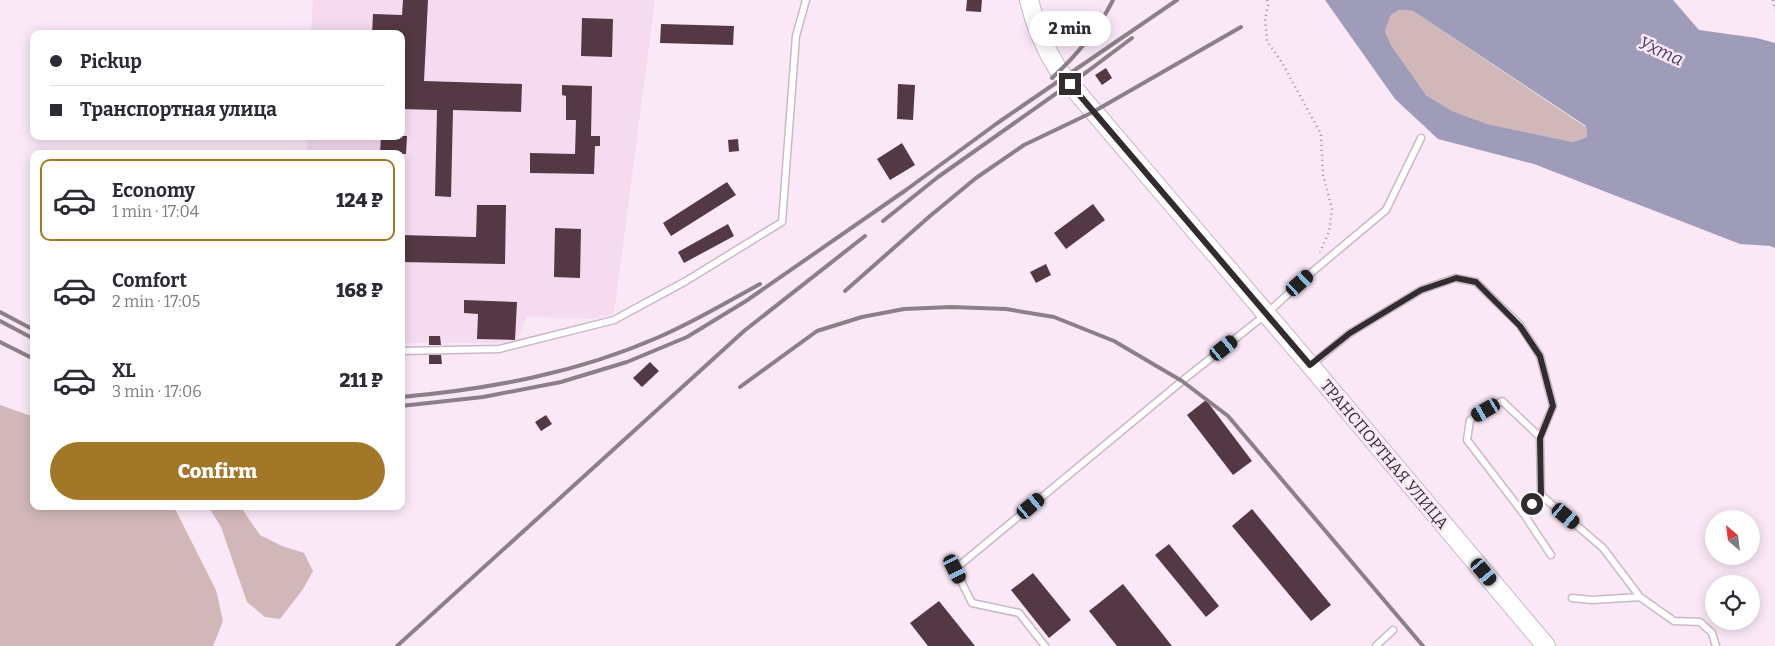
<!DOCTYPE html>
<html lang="en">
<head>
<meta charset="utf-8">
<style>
  body { margin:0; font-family:Bitter,serif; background:#f2f2f3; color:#2b2b33; height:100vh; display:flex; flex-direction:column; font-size:19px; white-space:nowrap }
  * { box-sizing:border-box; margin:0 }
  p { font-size:16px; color:#7c7c81 }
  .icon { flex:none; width:28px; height:28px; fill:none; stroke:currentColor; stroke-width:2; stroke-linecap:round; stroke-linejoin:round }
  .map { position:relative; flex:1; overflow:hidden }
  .panel { position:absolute; left:30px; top:150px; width:375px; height:360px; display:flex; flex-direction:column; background:#fff; border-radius:10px; box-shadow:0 2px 12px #0003 }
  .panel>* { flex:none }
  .hud { position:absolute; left:30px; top:30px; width:375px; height:110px; border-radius:10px; box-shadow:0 2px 12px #0003; display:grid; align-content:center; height:110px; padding:0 20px; background:#fff }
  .needle { width:32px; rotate:332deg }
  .tools { position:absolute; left:1705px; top:510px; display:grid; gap:10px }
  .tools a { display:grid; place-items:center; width:55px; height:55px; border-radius:50%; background:#fff; box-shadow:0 2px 12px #0003; font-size:25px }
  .end { position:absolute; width:22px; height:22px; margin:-11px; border:6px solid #322b30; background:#fff; box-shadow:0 0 0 2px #fff }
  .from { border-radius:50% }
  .bubble { position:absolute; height:35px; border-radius:18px; background:#fff; box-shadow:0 2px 12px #0003; font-size:16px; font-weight:800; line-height:35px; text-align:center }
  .car { position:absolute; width:15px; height:30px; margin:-15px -8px; border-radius:6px; box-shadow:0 0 4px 1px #0007; background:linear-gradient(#222 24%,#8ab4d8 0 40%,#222 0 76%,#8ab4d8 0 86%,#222 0) }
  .hud b { display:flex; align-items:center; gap:18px; height:48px; font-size:19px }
  .hud b+b { border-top:1px solid #e1e1e2 }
  .hud i { width:12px; height:12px; background:#2b2b33 }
  ul { padding:9px 0 0; list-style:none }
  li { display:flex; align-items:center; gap:15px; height:82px; margin:0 10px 8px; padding:0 10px; border:2px solid transparent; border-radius:10px }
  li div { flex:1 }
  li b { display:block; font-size:19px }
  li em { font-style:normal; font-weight:800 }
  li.current { border-color:#a37728 }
  li>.icon { width:45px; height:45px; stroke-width:1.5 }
  .primary-button { display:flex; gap:10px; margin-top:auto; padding:10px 20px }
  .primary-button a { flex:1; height:58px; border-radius:30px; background:#a37728; color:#fff; font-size:20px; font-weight:800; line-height:58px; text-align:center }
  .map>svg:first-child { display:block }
  .built { fill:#f4dbef }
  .green { fill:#d2b7b8 }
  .water { fill:#9f9cba; fill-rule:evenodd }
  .building { fill:#543843 }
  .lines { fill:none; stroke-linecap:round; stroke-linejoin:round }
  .lane-casing { stroke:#cab8c6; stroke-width:9 }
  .secondary-casing { stroke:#cab8c6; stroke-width:20 }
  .path { stroke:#9b8e98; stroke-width:2.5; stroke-dasharray:1 4; stroke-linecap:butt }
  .lane { stroke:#fff; stroke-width:6 }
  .secondary { stroke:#fff; stroke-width:18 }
  .rail { stroke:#8b7f88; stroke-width:4 }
  .route { stroke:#322b30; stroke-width:6 }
  .labels { text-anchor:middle; stroke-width:5; stroke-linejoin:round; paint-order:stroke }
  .street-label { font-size:16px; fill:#322b30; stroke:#fae8f6 }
  .water-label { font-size:18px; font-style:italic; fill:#49426e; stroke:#fae8f6 }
</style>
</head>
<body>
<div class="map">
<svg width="1775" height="646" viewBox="0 0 1775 646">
  <rect width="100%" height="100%" fill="#fae8f6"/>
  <!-- built -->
  <path class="built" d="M313,0H655L614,314L592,319L526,317L520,335L505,343H401V154H307V136H401V34H311Z"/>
  <!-- green -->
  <path class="green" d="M1399,10L1413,11L1586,127L1587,137L1573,142L1486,124L1452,111L1426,95L1391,45L1385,31L1391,15Z
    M0,405L34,417V506H172L175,509L216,590L223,621L213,646H0Z
    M208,506H240L260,535L282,546L304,553L313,571L303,589L280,619L265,617L247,602L221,527Z"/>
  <!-- water -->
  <path class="water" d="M1325,0H1673L1699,30L1757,38L1775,43V248L1770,246L1740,244L1534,164L1438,139L1395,99ZM1399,10L1413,11L1586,126L1587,137L1573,142L1487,124L1452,111L1426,95L1391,45L1385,31L1391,15Z"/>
  <!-- building -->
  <path class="building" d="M403,0H428L424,81L522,84L521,112L453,110L451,197L435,196L437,110L401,109V34H372L373,14L402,15Z
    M967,0H982L981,12L966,11Z
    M582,18L613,19L612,57L581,56Z
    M661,24L734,26L733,45L660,43Z
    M1106,68L1112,78L1102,85L1095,75Z
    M898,84L915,85L913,120L897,119Z
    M562,85L592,86L591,136H600V146H595L594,174L530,173V153L575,154L576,120H566V96L562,95Z
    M381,136H407L406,154H380Z
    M738,139L739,151L729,152L728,140Z
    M902,143L915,165L890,180L877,159Z
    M727,182L736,195L671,236L663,223Z
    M1093,204L1105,220L1066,249L1054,233Z
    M477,205H506L505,264L401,262V235L476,237Z
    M728,224L734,236L684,263L678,252Z
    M555,228L581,229L580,278L554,277Z
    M1046,264L1051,275L1036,283L1030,272Z
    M464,300L517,302L515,340L477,339L478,314L464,313Z
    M429,336H440L441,345H429Z
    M429,355H441L442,364H429Z
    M650,362L659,371L642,387L633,378Z
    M1206,400L1252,461L1233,475L1187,415Z
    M546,415L552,424L541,431L535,422Z
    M1252,509L1331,605L1311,621L1232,526Z
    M1169,544L1219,606L1206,617L1155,555Z
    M1033,573L1071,620L1049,638L1011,590Z
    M1123,584L1172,646H1117L1089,611Z
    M939,601L975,646H928L910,623Z"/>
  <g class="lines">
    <!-- lane casing -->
    <g class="lane-casing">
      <path id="lane" d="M401,351L499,349L614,320L686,281L782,222L796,36L806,0
        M1311,365L1350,333L1421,290L1455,278L1476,282L1520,325L1540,356L1553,406L1540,437L1541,495L1603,548L1640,597L1674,621L1700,622L1712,633L1716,646
        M1540,437L1502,401L1470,420L1467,440L1523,513L1551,555
        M1523,513L1541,495
        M1572,598L1592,600L1640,597
        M1045,646L1019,613L972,603L955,569L1182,381L1265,315L1312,272L1386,210L1421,138
        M1376,646L1393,630"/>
    </g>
    <!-- secondary casing -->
    <g class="secondary-casing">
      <path id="secondary" d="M1029,0C1035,26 1045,49 1059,71L1310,365L1546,646"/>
    </g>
    <!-- path -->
    <path class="path" d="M1267,0L1268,5L1265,19L1267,41L1281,61L1321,134L1323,175L1332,209L1329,232L1320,252
      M1773,0L1775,10"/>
    <!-- lane -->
    <use href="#lane" class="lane"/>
    <!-- secondary -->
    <use href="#secondary" class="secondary"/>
    <!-- rail -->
    <path class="rail" d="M1052,78C1077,55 1098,30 1113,0
      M883,221L938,177L1088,71L1132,38
      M845,291L930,216L976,178L1024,145L1093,112L1241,27
      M0,312L34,330
      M0,321L34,339
      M0,342L34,359
      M740,387L817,331L862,317L904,309L951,307L1006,309L1054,317L1114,341L1182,381L1228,416L1423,646
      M401,397C490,389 577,373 659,337C694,322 727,302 760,284
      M401,406L483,397L561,382L627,362L687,337L746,301L906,190L996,124L1177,0
      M397,646L744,331L865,236"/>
  </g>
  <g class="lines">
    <!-- route -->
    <path class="route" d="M1070,84L1310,365L1350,333L1421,290L1456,278L1476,282L1520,326L1540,356L1553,406L1540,438L1541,495L1532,504"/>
  </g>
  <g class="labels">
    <!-- street labels -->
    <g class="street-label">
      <text transform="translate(1385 454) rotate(50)" y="6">ТРАНСПОРТНАЯ УЛИЦА</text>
    </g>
    <!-- water labels -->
    <g class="water-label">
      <text transform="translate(1661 51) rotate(24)" y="6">Ухта</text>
    </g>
  </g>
</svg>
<div class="tools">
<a><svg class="needle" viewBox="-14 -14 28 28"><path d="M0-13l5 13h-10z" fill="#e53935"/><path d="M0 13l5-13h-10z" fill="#7c7c81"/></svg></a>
<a><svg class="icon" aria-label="locate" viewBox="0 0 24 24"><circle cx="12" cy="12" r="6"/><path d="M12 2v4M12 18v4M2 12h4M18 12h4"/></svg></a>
</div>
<i class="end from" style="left:1532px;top:504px"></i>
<i class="end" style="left:1070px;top:84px"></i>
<div class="bubble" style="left:1029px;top:11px;width:82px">2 min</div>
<i class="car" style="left:1300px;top:283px;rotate:48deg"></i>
<i class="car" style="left:1224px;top:348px;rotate:51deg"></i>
<i class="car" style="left:1486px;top:410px;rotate:240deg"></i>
<i class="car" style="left:1031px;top:506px;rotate:50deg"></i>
<i class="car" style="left:1566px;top:516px;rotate:130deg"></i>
<i class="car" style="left:955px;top:569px;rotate:153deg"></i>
<i class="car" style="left:1484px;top:572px;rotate:140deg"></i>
<div class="hud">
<b><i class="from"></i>Pickup</b>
<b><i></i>Транспортная улица</b>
</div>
<section class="panel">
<ul>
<li class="current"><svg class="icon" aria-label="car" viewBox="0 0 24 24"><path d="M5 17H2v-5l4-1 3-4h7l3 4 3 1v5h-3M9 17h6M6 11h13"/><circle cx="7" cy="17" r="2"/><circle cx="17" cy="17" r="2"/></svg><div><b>Economy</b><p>1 min · 17:04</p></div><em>124 ₽</em></li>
<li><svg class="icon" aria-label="car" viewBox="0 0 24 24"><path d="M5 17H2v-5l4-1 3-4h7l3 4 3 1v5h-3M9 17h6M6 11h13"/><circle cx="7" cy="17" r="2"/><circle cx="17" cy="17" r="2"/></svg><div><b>Comfort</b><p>2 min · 17:05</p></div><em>168 ₽</em></li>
<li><svg class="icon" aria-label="car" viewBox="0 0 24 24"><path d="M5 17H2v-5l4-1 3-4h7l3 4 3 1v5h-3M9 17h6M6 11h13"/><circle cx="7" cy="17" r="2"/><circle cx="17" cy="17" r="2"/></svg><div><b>XL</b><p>3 min · 17:06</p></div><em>211 ₽</em></li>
</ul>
<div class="primary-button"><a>Confirm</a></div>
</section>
</div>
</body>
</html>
